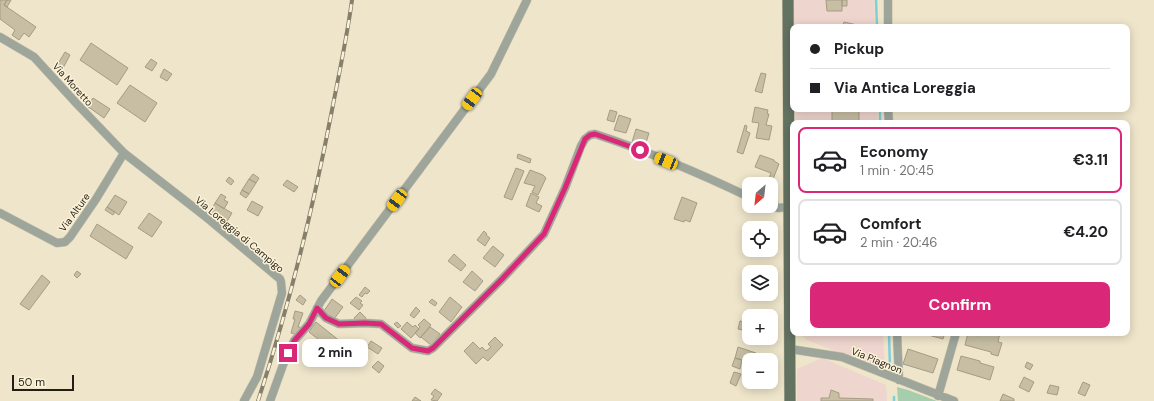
<!DOCTYPE html>
<html lang="en">
<head>
<meta charset="utf-8">
<style>
  body { margin:0; font-family:"DM Sans",sans-serif; background:#f6f6f6; color:#202124; height:100vh; display:flex; flex-direction:column; font-size:15px; white-space:nowrap }
  * { box-sizing:border-box; margin:0 }
  p { font-size:13px; color:#757577 }
  .icon { flex:none; width:22px; height:22px; fill:none; stroke:currentColor; stroke-width:2; stroke-linecap:round; stroke-linejoin:round }
  .map { position:relative; flex:1; overflow:hidden }
  .side { position:absolute; left:790px; top:120px; width:340px; height:216px; display:flex; flex-direction:column; background:#fff; border-radius:8px; box-shadow:0 2px 10px #0003 }
  .side>* { flex:none }
  .top-card { position:absolute; left:790px; top:24px; width:340px; height:88px; border-radius:8px; box-shadow:0 2px 10px #0003; display:grid; align-content:center; height:88px; padding:0 20px; background:#fff }
  .needle { width:26px; rotate:208deg }
  .fabs { position:absolute; left:742px; top:177px; display:grid; gap:8px }
  .fabs a { display:grid; place-items:center; width:36px; height:36px; border-radius:8px; background:#fff; box-shadow:0 2px 10px #0003; font-size:20px }
  .scale { position:absolute; left:12px; bottom:10px; width:62px; box-sizing:border-box; padding-left:4px; border:2px solid #231f15; border-top:0; font-size:11px; line-height:14px; white-space:nowrap; color:#231f15; -webkit-text-stroke:3px #fbf2d7; paint-order:stroke }
  .end { position:absolute; width:18px; height:18px; margin:-9px; border:5px solid #db2777; background:#fff; box-shadow:0 0 0 2px #fff }
  .from { border-radius:50% }
  .bubble { position:absolute; height:28px; border-radius:8px; background:#fff; box-shadow:0 2px 10px #0003; font-size:13px; font-weight:700; line-height:28px; text-align:center }
  .car { position:absolute; width:12px; height:24px; margin:-12px -6px; border-radius:5px; box-shadow:0 0 3px 1px #0007; background:linear-gradient(#f5c518 24%,#345 0 40%,#f5c518 0 76%,#345 0 86%,#f5c518 0) }
  .top-card b { display:flex; align-items:center; gap:14px; height:38px; font-size:15px }
  .top-card b+b { border-top:1px solid #e0e0e0 }
  .top-card i { width:10px; height:10px; background:#202124 }
  ul { padding:7px 0 0; list-style:none }
  li { display:flex; align-items:center; gap:12px; height:66px; margin:0 8px 6px; padding:0 12px; border:2px solid #e0e0e0; border-radius:8px }
  li div { flex:1 }
  li b { display:block; font-size:15px }
  li em { font-style:normal; font-weight:700 }
  li.active { border-color:#db2777 }
  li>.icon { width:36px; height:36px; stroke-width:1.5 }
  .primary-button { display:flex; gap:8px; margin-top:auto; padding:8px 20px }
  .primary-button a { flex:1; height:46px; border-radius:8px; background:#db2777; color:#fff; font-size:16px; font-weight:700; line-height:46px; text-align:center }
  .map>svg:first-child { display:block }
  .industrial { fill:#eed5cd }
  .green { fill:#a6cead }
  .lines { fill:none; stroke-linecap:round; stroke-linejoin:round }
  .stream { stroke:#81cdd9; stroke-width:2.5 }
  .building { fill:#c7bea4; stroke:#a59c83 }
  .minor-casing { stroke:#c9c1a9; stroke-width:9 }
  .major-casing { stroke:#c9c1a9; stroke-width:12 }
  .minor { stroke:#9ea69c; stroke-width:8 }
  .major { stroke:#637261; stroke-width:11 }
  .rail-casing { stroke:#857f6c; stroke-width:4 }
  .rail { stroke:#fbf2d7; stroke-width:2.5; stroke-dasharray:8; stroke-linecap:butt }
  .route { stroke:#db2777; stroke-width:5 }
  .labels { text-anchor:middle; stroke-width:3; stroke-linejoin:round; paint-order:stroke }
  .street-label { font-size:10px; fill:#231f15; stroke:#fbf2d7 }
</style>
</head>
<body>
<div class="map">
<svg width="1154" height="401" viewBox="0 0 1154 401">
  <rect width="100%" height="100%" fill="#eee5ca"/>
  <!-- industrial -->
  <path class="industrial" d="M793,0H874L875,27H794Z
    M794,109H877L878,123H795Z
    M800,333H883L885,371L807,340Z
    M822,358L886,385L887,401H797V369Z"/>
  <!-- green -->
  <path class="green" d="M897,387L908,390L937,401H898Z"/>
  <g class="lines">
    <!-- stream -->
    <path class="stream" d="M876,0L877,27
      M880,109V123
      M889,333L890,370
      M894,397V401"/>
  </g>
  <!-- building -->
  <path class="building" d="M0,0H7L4,5L36,27L29,37L24,33L19,40L12,35L15,30L0,19Z
    M7,0H11L7,7L4,5Z
    M826,0H842V11H827Z
    M842,0H847V6H842Z
    M844,22L866,27H842Z
    M91,43L128,68L117,85L80,60Z
    M65,52L70,55L62,70L56,67Z
    M151,59L157,63L152,71L145,67Z
    M164,69L172,74L167,81L160,77Z
    M761,73L766,74L762,93L755,91Z
    M130,85L157,103L145,122L117,103Z
    M93,98L110,109L104,118L87,106Z
    M755,107L768,110L767,114H769L766,125L772,126L769,140L756,138L759,123L752,122Z
    M832,109H859V123H832Z
    M610,110L617,112L614,122L607,120Z
    M619,115L631,119L626,133L614,130Z
    M745,125L747,126L746,131L750,133L743,154L737,152Z
    M636,129L649,133L645,146L632,142Z
    M518,154L531,159L530,163L517,158Z
    M760,155L774,160V161L779,164L773,179L769,178L771,173L755,167Z
    M516,168L524,171L512,200L504,197Z
    M530,170L543,175L546,178L538,195L532,192L535,186L524,183Z
    M253,174L259,178L256,183L249,179Z
    M229,177L234,181L231,185L226,181Z
    M249,179L256,183L249,194L242,190Z
    M287,180L298,187L294,192L283,185Z
    M242,190L249,194L246,198L240,194Z
    M531,193L539,197L536,203L542,206L539,212L526,206Z
    M221,194L226,197L224,200L228,202L224,209L215,203Z
    M771,194H777L778,204L771,205Z
    M115,195L127,202L119,215L107,207Z
    M682,197L697,203L690,222L685,220L684,222L674,219Z
    M252,201L263,207L258,216L247,210Z
    M215,203L232,213L226,223L210,213Z
    M107,207L115,212L113,215L105,210Z
    M149,213L162,222L152,237L138,228Z
    M97,224L133,247L126,259L90,236Z
    M484,231L487,234L486,235L490,238L485,246L477,240Z
    M493,246L504,255L495,267L483,258Z
    M454,254L466,265L461,271L448,261Z
    M77,271L81,274L77,278L74,275Z
    M472,271L483,281L475,291L463,282Z
    M42,275L50,282L29,310L20,304Z
    M365,287L370,291L367,294L365,293L362,297L359,295Z
    M300,295L306,300L303,305L296,300Z
    M356,297L362,301L360,303L363,305L359,310L350,303Z
    M450,297L462,307L451,322L439,312Z
    M332,299L343,307L334,319L324,311Z
    M432,299L437,303L435,306L429,302Z
    M416,307L420,311L414,318L410,315Z
    M295,311L303,313L298,327H300L298,335L291,333L295,319H293Z
    M360,312L366,318L362,323H358L354,318Z
    M424,319L431,325L420,338L415,333L420,327L418,325Z
    M740,321L749,323L748,331L738,329Z
    M316,322L346,346L348,343L352,346L353,344L358,348L347,362L309,332Z
    M397,322L401,326L398,328L394,324Z
    M407,322L413,327L415,325L419,329L411,338L401,329Z
    M430,327L440,334L431,345L421,337Z
    M921,333H945L943,339Z
    M968,333L978,336L979,333H1000L998,342L1002,343L998,356L991,354V352L965,345Z
    M495,337L503,345L488,361L483,357L476,364L464,351L473,342L480,349L482,347L486,351L491,347L488,344Z
    M371,341L382,348L378,354L367,347Z
    M738,347L756,353L754,360H749V362L735,358Z
    M908,349L938,359L933,373L903,364Z
    M961,356L980,361V363L994,367L990,380L957,370Z
    M735,358L742,360L740,369L732,366Z
    M378,361L384,366L379,373L372,367Z
    M1027,362L1033,365L1030,370L1025,367Z
    M734,372L741,374L736,386L730,383Z
    M1024,377L1034,382L1029,392L1019,387Z
    M1083,382L1090,385L1085,396L1078,393Z
    M1050,385L1059,387L1057,395L1047,393Z
    M435,389L442,394L437,401L431,400L434,396L431,394Z
    M831,390L839,393V398L873,399V401H821V398H829Z
    M1003,394L1014,399V401H1000Z
    M415,397L421,401H412Z"/>
  <g class="lines">
    <!-- minor casing -->
    <g class="minor-casing">
      <path id="minor" d="M888,27V0
        M0,37L34,57L77,104L124,153L206,217L280,279L281,282L282,293L257,377L244,401
        M888,109L889,123
        M771,206L778,208L789,207
        M0,213L57,243L65,242L70,237L96,199L124,153
        M317,308L326,318L339,324L365,323L381,324L412,348L428,351L433,348L502,279L544,234L565,188L581,146L585,139L590,135L595,134C647,151 699,173 749,197
        M897,333L899,380
        M790,349L842,357L954,401
        M938,396L956,333
        M270,401L283,365L294,341L309,324L321,301L491,74L527,0"/>
    </g>
    <!-- major casing -->
    <g class="major-casing">
      <path id="major" d="M788,0L790,401"/>
    </g>
    <!-- minor -->
    <use href="#minor" class="minor"/>
    <!-- major -->
    <use href="#major" class="major"/>
    <!-- rail casing -->
    <g class="rail-casing">
      <path id="rail" d="M258,401C289,306 313,209 332,110C339,74 347,37 352,0"/>
    </g>
    <!-- rail -->
    <use href="#rail" class="rail"/>
  </g>
  <g class="lines">
    <!-- route -->
    <path class="route" d="M288,353L294,341L309,324L317,308L326,318L339,324L365,323L381,324L412,348L428,351L433,348L502,279L544,234L565,188L585,139L590,135L595,134L640,150"/>
  </g>
  <g class="labels">
    <!-- street labels -->
    <g class="street-label">
      <text transform="translate(73 84) rotate(48)" y="4">Via Moretto</text>
      <text transform="translate(74 212) rotate(-54)" y="4">Via Alture</text>
      <text transform="translate(240 234) rotate(40)" y="4">Via Loreggia di Campigo</text>
      <text transform="translate(877 360) rotate(22)" y="4">Via Piagnon</text>
    </g>
  </g>
</svg>
<div class="fabs">
<a><svg class="needle" viewBox="-14 -14 28 28"><path d="M0-13l5 13h-10z" fill="#e53935"/><path d="M0 13l5-13h-10z" fill="#757577"/></svg></a>
<a><svg class="icon" aria-label="locate" viewBox="0 0 24 24"><circle cx="12" cy="12" r="6"/><path d="M12 2v4M12 18v4M2 12h4M18 12h4"/></svg></a>
<a><svg class="icon" aria-label="layers" viewBox="0 0 24 24"><path d="M12 4l9 5-9 5-9-5zM3 14l9 5 9-5"/></svg></a>
<a>+</a>
<a>−</a>
</div>
<div class="scale">50 m</div>
<i class="end from" style="left:640px;top:150px"></i>
<i class="end" style="left:288px;top:353px"></i>
<div class="bubble" style="left:302px;top:339px;width:66px">2 min</div>
<i class="car" style="left:472px;top:99px;rotate:217deg"></i>
<i class="car" style="left:666px;top:161px;rotate:292deg"></i>
<i class="car" style="left:397px;top:200px;rotate:217deg"></i>
<i class="car" style="left:340px;top:276px;rotate:37deg"></i>
<div class="top-card">
<b><i class="from"></i>Pickup</b>
<b><i></i>Via Antica Loreggia</b>
</div>
<section class="side">
<ul>
<li class="active"><svg class="icon" aria-label="car" viewBox="0 0 24 24"><path d="M5 17H2v-5l4-1 3-4h7l3 4 3 1v5h-3M9 17h6M6 11h13"/><circle cx="7" cy="17" r="2"/><circle cx="17" cy="17" r="2"/></svg><div><b>Economy</b><p>1 min · 20:45</p></div><em>€3.11</em></li>
<li><svg class="icon" aria-label="car" viewBox="0 0 24 24"><path d="M5 17H2v-5l4-1 3-4h7l3 4 3 1v5h-3M9 17h6M6 11h13"/><circle cx="7" cy="17" r="2"/><circle cx="17" cy="17" r="2"/></svg><div><b>Comfort</b><p>2 min · 20:46</p></div><em>€4.20</em></li>
</ul>
<div class="primary-button"><a>Confirm</a></div>
</section>
</div>
</body>
</html>
